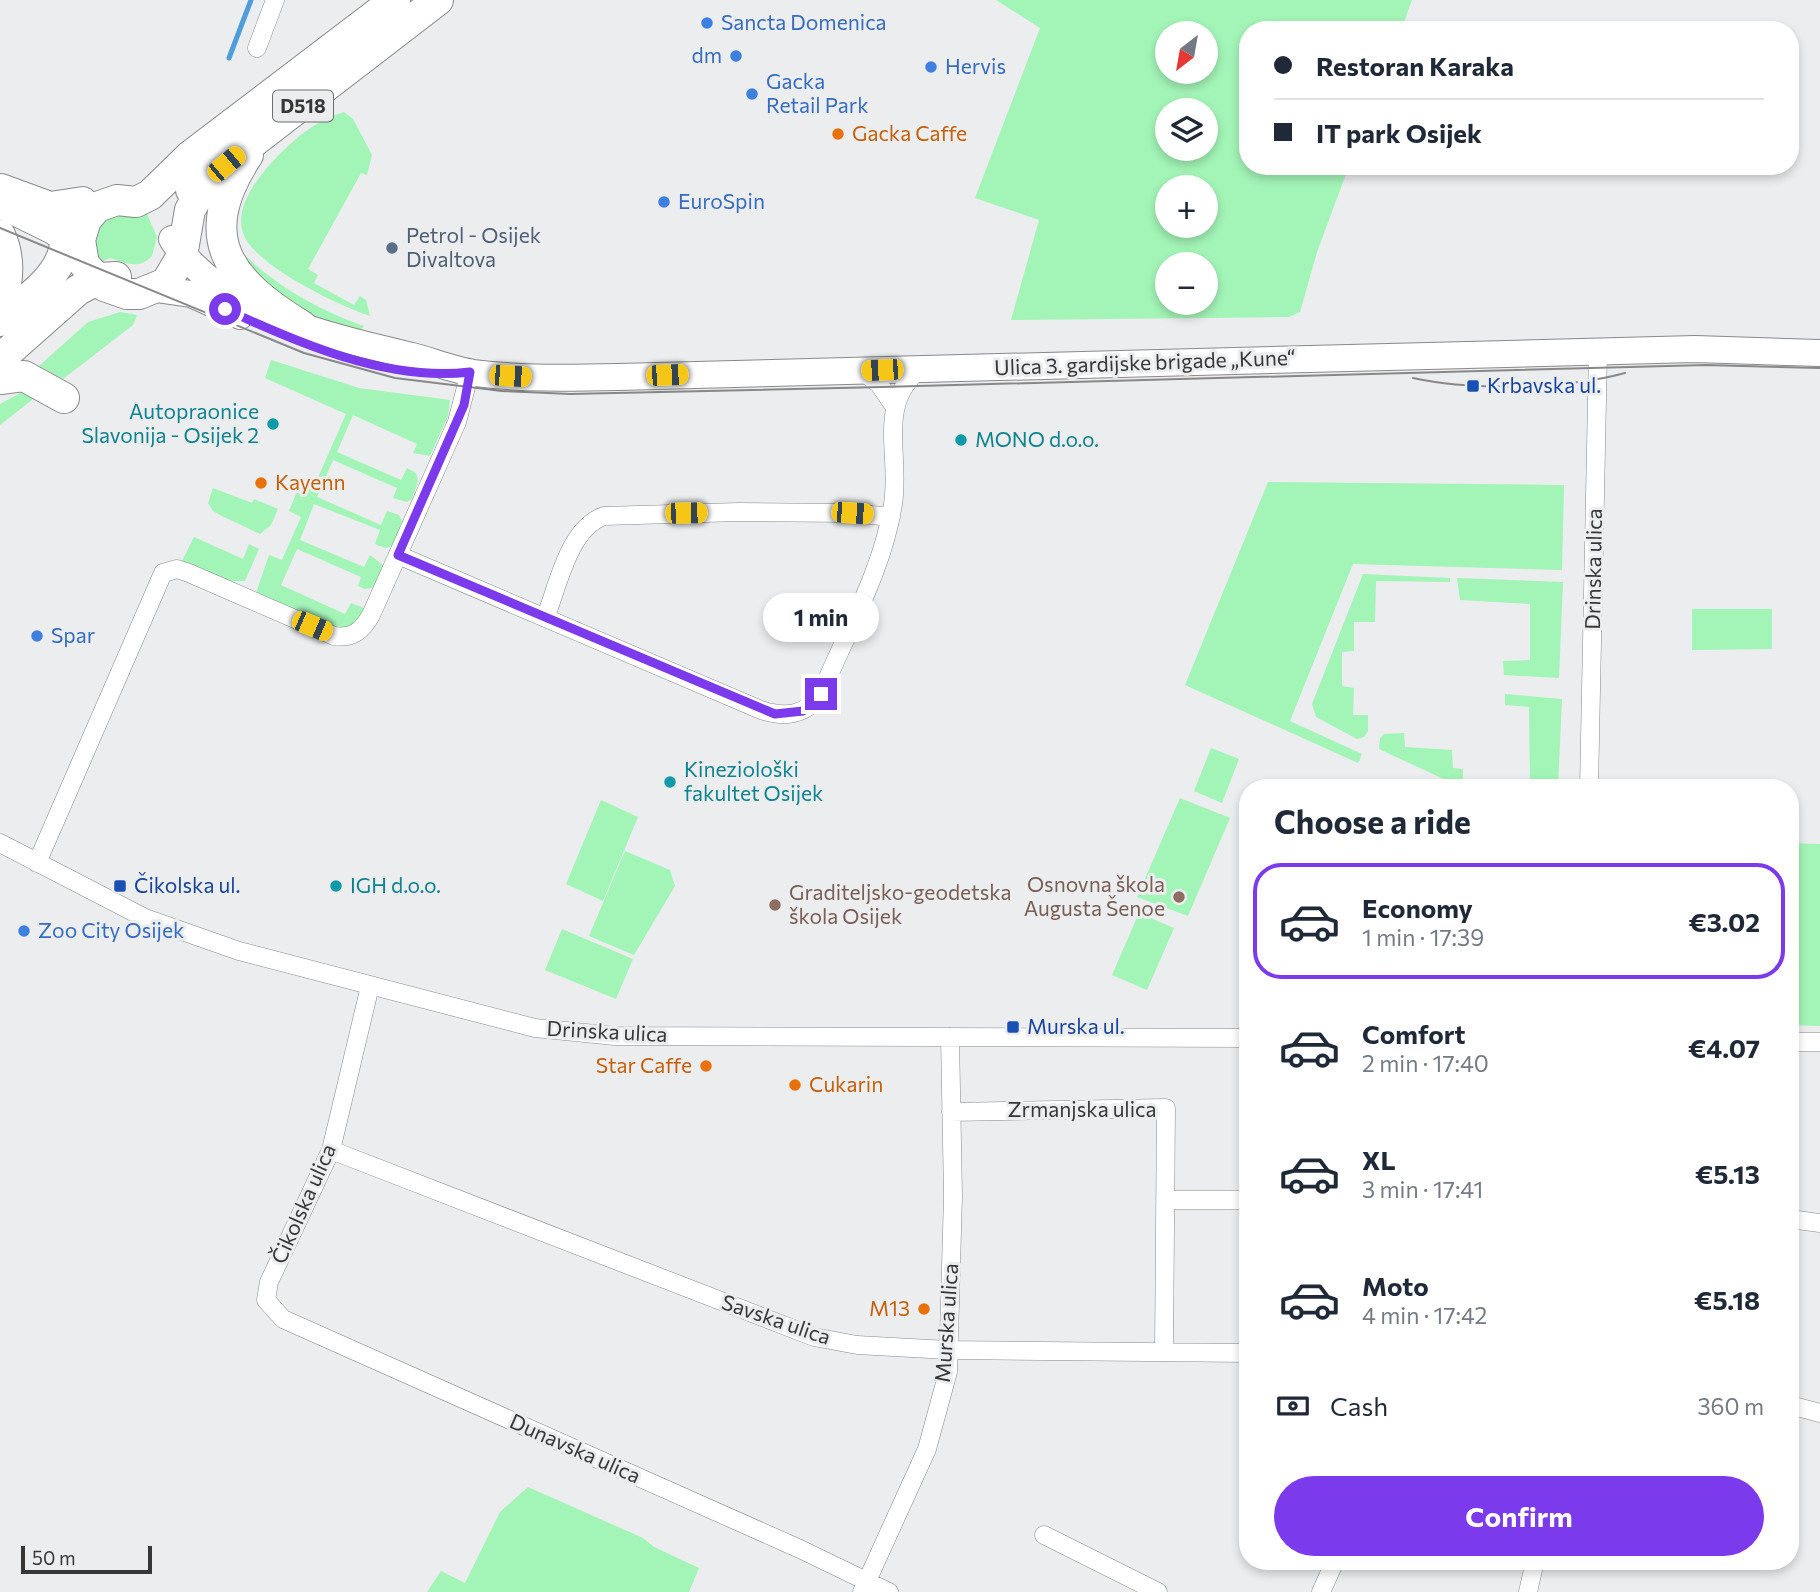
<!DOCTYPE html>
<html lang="en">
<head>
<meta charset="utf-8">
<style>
  body { margin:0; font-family:Commissioner,sans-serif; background:#f6f6f7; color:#1f2937; height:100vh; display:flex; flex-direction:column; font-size:26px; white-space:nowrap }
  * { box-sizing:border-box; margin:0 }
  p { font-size:23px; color:#747a83 }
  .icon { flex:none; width:38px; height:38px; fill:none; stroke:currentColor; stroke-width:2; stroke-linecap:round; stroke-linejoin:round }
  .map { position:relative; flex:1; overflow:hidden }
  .panel { position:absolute; left:1239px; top:779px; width:560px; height:791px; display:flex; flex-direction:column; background:#fff; border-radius:28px; box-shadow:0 4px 10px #0003 }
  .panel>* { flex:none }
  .banner { position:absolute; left:1239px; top:21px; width:560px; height:154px; border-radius:28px; box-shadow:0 4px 10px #0003; display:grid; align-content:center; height:154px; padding:0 35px; background:#fff }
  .needle { width:46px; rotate:211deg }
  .fabs { position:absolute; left:1155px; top:21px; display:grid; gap:14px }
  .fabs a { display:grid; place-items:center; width:63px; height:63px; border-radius:50%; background:#fff; box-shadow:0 4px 10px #0003; font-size:35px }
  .scale { position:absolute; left:21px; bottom:18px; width:131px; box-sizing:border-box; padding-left:7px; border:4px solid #373738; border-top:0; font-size:19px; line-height:24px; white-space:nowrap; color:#373738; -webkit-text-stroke:5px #ecedee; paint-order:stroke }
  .end { position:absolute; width:32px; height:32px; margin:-16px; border:9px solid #7c3aed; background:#fff; box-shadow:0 0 0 4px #fff }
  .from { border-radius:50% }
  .bubble { position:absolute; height:49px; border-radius:24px; background:#fff; box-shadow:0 4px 10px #0003; font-size:23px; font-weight:700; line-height:49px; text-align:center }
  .car { position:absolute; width:21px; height:42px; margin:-21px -10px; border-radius:9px; box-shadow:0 0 5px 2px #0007; background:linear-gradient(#f5c518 24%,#345 0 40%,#f5c518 0 76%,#345 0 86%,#f5c518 0) }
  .banner b { display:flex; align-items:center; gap:24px; height:66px; font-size:26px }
  .banner b+b { border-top:2px solid #e0e1e3 }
  .banner i { width:18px; height:18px; background:#1f2937 }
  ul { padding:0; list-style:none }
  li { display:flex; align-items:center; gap:21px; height:116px; margin:0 14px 10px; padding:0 21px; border:4px solid transparent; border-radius:28px }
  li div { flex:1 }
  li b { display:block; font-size:26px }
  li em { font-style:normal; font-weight:700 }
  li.selected { border-color:#7c3aed }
  li>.icon { width:63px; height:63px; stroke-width:1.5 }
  h2 { padding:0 35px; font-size:32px; line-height:84px }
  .pay { display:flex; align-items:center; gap:18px; height:77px; padding:0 35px; font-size:26px }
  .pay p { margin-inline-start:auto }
  .button { display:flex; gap:14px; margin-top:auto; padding:14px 35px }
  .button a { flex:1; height:80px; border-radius:42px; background:#7c3aed; color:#fff; font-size:28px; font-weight:700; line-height:80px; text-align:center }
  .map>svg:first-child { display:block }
  .green { fill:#a3f4b7; fill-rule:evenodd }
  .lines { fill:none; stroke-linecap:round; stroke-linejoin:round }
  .stream { stroke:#509dde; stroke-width:5 }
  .street-casing { stroke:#89898b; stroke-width:19 }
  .secondary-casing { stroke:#89898b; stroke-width:28 }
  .primary-casing { stroke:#89898b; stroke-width:32 }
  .street { stroke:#fff; stroke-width:18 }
  .secondary { stroke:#fff; stroke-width:26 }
  .primary { stroke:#fff; stroke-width:30 }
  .tram { stroke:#888889; stroke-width:2 }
  .route { stroke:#7c3aed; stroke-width:9 }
  .shop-dot { fill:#3f7fe0; stroke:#ecedee; stroke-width:2.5 }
  .food-dot { fill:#e8710a; stroke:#ecedee; stroke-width:2.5 }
  .service-dot { fill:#5c6f8a; stroke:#ecedee; stroke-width:2.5 }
  .transit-dot { fill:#1a4fb4; stroke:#ecedee; stroke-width:2.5 }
  .culture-dot { fill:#0f9aa8; stroke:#ecedee; stroke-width:2.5 }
  .education-dot { fill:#8d6e63; stroke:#ecedee; stroke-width:2.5 }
  .labels { text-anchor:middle; stroke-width:6; stroke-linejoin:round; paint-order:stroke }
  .shield { fill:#ecedee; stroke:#6d6e6f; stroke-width:2 }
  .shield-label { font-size:19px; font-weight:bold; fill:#373738 }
  .shop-label { font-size:21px; fill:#366cbe; stroke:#ecedee; text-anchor:start }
  .food-label { font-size:21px; fill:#c56008; stroke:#ecedee; text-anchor:start }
  .service-label { font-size:21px; fill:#4e5e75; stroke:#ecedee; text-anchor:start }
  .street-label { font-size:21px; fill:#373738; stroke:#ecedee }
  .transit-label { font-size:21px; fill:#164399; stroke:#ecedee; text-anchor:start }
  .culture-label { font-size:21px; fill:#0d838f; stroke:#ecedee; text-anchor:start }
  .education-label { font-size:21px; fill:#785e54; stroke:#ecedee; text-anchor:end }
</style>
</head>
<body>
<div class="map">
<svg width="1820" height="1592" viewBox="0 0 1820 1592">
  <rect width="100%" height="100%" fill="#ecedee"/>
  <!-- green -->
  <path class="green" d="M996,0H1412L1401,30H1248V166H1349L1317,252L1300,312L1289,317L1011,320L1039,220L975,198L1040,28ZM1167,33H1206V72H1167ZM1167,110H1206V149H1167ZM1167,187H1206V226H1167ZM1167,264H1206V303H1167Z
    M344,112L353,119L372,155L367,175L361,173L308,269L318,275L314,283L354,305L360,296L366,300L370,316C337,305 266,270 247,241C229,214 256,179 274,160C294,139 316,120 344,112Z
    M146,212L157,237L152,256C139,270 126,263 110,258L101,262L95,254L94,233L110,214Z
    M234,244C267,281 317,310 364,326L359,332L299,312L260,285Z
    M120,312L137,315L133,325L63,379L39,366L88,322Z
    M271,360L359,388L450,400L448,416L430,456L413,453L417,444L353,415L337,452L401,480L407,468L416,473L418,481L412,499L407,502L393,498L397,488L333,460L317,497L381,525L387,511L399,515L402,521L393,546L385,548L375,544L380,530L314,504L300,540L364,567L370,555L383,565L376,587L365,589L358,586L361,577L297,549L281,585L345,614L351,603L364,608L357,624L338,630L256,593L269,555L282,560L301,517L289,511L303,477L316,482L346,414L265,378Z
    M26,390L35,391L32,400L0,425V404Z
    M1268,482L1564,485L1562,570L1353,564L1290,721L1362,754L1358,763L1185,685Z
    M213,488L252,503L254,499L278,509L271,525L260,534L222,516L213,511L208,503Z
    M194,537L243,559L249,544L259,549L245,581H229L182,561Z
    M1363,574L1450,578V582L1376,581L1375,622H1354V651L1342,652V686L1354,688L1353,715H1368V731L1364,737L1357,739L1316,717L1312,704Z
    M1457,578L1563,582L1559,678L1504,675L1503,661L1530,660V604L1460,600Z
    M1692,609H1772V649L1692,650Z
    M1505,694L1562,699L1558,787H1503L1504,782H1530L1529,707L1505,705Z
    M1404,733L1405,747L1452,750L1453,768L1463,769V782H1450L1379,749L1380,738L1384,734Z
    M1211,748L1239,759L1222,803L1194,791Z
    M1180,798L1230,818L1188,916L1137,897Z
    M601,800L638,817L603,901L566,884Z
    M1790,843L1820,844V1026L1790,1025Z
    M625,851L670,870L675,886L634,955L589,936Z
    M1139,913L1174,928L1147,990L1112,975Z
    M562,929L633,959L616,999L545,970Z
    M528,1487L643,1538L654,1547L699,1568L689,1592H427L441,1571L465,1583L500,1512Z"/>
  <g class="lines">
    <!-- stream -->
    <path class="stream" d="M229,58L251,0"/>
    <!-- street casing -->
    <g class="street-casing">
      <path id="street" d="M257,48L275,0
        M862,371L879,384L894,406
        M398,555L761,710C785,718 805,716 821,694C846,633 883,570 893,504C901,455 876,405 920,369
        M546,616C558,585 569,528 604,516L739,512L852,513L891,517
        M1589,788L1598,351
        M0,843L145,918L239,951L535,1028L615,1036L1248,1038
        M37,863L163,573L177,569L189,573L334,636C352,639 362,631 371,615L457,422L470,372
        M370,986L331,1150L269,1282L266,1300L283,1319L800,1549L889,1592
        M1790,1042H1820
        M951,1112L1166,1108L1164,1351
        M331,1150L814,1337L857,1345L948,1350L1248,1353
        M1166,1200H1248
        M1790,1219L1820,1223
        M1790,1405L1820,1413
        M1044,1535L1158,1592
        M862,1592L927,1449L948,1372L953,1196L950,1037
        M1321,1592L1335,1561
        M1528,1592L1535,1561"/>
    </g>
    <!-- secondary casing -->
    <g class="secondary-casing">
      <path id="secondary" d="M1,187L50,205L83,200
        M0,205L53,231L80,250
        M172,239C219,313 332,337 412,356C432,361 453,370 474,373C522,379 570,378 618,377L1695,349L1820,353
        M156,289L191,294L240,316"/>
    </g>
    <!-- primary casing -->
    <g class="primary-casing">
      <path id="primary" d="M248,155C194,237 227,280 302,326
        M208,179L190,210L182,256L166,283L139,294H127L104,286L84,264L80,240L86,220L97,207L117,200L136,202L150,195L190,156L395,0
        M191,190L438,0
        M0,235C11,259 9,282 0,307
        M0,321C23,302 57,280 64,250C67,241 66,231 68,222
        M0,359L78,290L101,278L116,277
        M0,379L24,376L64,398"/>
    </g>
    <!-- street -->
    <use href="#street" class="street"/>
    <!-- secondary -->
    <use href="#secondary" class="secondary"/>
    <!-- primary -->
    <use href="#primary" class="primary"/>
    <!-- tram -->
    <path class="tram" d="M0,228L304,353L395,378L502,391L570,394L882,387L1706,365L1820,368
      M1413,378C1473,391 1566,389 1625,373"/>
  </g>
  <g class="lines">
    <!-- route -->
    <path class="route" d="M225,309C298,343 388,382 470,372L464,405L398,555L775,714L803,711L821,694"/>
  </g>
  <!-- markers -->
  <g class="shop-dot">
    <circle cx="707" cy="23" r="7"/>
    <circle cx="736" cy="56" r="7"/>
    <circle cx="931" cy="67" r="7"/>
    <circle cx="752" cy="94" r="7"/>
    <circle cx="664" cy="202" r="7"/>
    <circle cx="37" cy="636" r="7"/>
    <circle cx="24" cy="931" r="7"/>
  </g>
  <g class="food-dot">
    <circle cx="838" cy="134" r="7"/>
    <circle cx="261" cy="483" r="7"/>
    <circle cx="706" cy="1066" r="7"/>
    <circle cx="795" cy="1085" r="7"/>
    <circle cx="924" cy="1309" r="7"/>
  </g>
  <circle class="service-dot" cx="392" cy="248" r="7"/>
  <g class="transit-dot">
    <rect x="1466" y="379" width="14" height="14" rx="3.5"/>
    <rect x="113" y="879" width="14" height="14" rx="3.5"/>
    <rect x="1006" y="1020" width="14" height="14" rx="3.5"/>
  </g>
  <g class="culture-dot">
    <circle cx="273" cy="424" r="7"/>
    <circle cx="961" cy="440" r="7"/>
    <circle cx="670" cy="782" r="7"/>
    <circle cx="336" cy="886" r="7"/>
  </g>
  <g class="education-dot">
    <circle cx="1179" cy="897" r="7"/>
    <circle cx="775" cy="905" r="7"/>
  </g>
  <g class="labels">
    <!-- shield labels -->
    <rect class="shield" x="273" y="90.5" width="60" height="31" rx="5"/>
    <g class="shield-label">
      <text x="303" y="113">D518</text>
    </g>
    <!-- shop labels -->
    <g class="shop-label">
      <text x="721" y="30">Sancta Domenica</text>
      <text x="722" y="63" text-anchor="end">dm</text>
      <text x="945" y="74">Hervis</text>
      <text x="766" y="89">Gacka<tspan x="766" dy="24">Retail Park</tspan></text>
      <text x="678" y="209">EuroSpin</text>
      <text x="51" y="643">Spar</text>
      <text x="38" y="938">Zoo City Osijek</text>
    </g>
    <!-- food labels -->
    <g class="food-label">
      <text x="852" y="141">Gacka Caffe</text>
      <text x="275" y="490">Kayenn</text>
      <text x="692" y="1073" text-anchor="end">Star Caffe</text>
      <text x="809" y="1092">Cukarin</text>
      <text x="910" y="1316" text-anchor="end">M13</text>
    </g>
    <!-- service labels -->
    <g class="service-label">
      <text x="406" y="243">Petrol - Osijek<tspan x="406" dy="24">Divaltova</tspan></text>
    </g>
    <!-- street labels -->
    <g class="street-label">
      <text transform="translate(1145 363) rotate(-2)" y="7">Ulica 3. gardijske brigade „Kune“</text>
      <text transform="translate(1594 569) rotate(-89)" y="7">Drinska ulica</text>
      <text transform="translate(607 1032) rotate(3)" y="7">Drinska ulica</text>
      <text x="1082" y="1117">Zrmanjska ulica</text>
      <text transform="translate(304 1204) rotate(-66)" y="7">Čikolska ulica</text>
      <text transform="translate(776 1320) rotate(19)" y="7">Savska ulica</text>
      <text transform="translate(947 1323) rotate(-86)" y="7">Murska ulica</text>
      <text transform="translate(575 1449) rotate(24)" y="7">Dunavska ulica</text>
    </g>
    <!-- transit labels -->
    <g class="transit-label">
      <text x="1487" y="393">Krbavska ul.</text>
      <text x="134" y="893">Čikolska ul.</text>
      <text x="1027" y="1034">Murska ul.</text>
    </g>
    <!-- culture labels -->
    <g class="culture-label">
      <text x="259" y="419" text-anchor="end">Autopraonice<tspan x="259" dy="24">Slavonija - Osijek 2</tspan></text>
      <text x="975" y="447">MONO d.o.o.</text>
      <text x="684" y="777">Kineziološki<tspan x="684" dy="24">fakultet Osijek</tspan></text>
      <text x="350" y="893">IGH d.o.o.</text>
    </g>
    <!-- education labels -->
    <g class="education-label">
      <text x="1165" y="892">Osnovna škola<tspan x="1165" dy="24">Augusta Šenoe</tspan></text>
      <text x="789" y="900" text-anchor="start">Graditeljsko-geodetska<tspan x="789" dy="24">škola Osijek</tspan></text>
    </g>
  </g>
</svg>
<div class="fabs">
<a><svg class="needle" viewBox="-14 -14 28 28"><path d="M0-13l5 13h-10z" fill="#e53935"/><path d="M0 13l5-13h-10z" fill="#747a83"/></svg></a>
<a><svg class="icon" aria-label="layers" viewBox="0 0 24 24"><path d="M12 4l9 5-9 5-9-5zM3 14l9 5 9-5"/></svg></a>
<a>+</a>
<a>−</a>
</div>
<div class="scale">50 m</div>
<i class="end from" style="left:225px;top:309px"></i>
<i class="end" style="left:821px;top:694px"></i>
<div class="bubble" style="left:763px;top:593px;width:116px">1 min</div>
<i class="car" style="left:226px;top:164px;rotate:50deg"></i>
<i class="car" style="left:882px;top:370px;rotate:268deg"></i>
<i class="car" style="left:667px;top:375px;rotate:88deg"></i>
<i class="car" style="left:510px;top:376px;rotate:93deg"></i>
<i class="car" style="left:686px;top:513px;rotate:89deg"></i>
<i class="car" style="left:852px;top:513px;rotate:94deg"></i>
<i class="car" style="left:312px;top:626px;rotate:113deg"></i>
<div class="banner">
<b><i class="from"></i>Restoran Karaka</b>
<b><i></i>IT park Osijek</b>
</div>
<section class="panel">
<h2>Choose a ride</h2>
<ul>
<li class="selected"><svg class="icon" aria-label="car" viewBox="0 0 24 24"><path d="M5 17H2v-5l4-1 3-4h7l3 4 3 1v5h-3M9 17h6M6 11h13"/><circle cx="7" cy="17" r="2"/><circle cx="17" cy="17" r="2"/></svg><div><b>Economy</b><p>1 min · 17:39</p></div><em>€3.02</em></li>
<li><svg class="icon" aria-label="car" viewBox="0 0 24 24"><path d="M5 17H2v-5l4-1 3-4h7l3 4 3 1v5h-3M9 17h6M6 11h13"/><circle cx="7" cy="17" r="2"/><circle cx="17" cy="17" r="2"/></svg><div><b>Comfort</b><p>2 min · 17:40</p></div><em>€4.07</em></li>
<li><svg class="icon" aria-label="car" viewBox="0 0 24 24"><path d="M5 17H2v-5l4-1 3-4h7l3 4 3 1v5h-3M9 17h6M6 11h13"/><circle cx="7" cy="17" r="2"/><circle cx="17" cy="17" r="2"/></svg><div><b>XL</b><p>3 min · 17:41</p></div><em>€5.13</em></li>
<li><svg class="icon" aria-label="car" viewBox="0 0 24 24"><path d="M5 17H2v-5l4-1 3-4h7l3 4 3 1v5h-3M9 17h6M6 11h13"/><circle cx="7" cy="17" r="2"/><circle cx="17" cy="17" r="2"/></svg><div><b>Moto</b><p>4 min · 17:42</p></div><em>€5.18</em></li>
</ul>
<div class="pay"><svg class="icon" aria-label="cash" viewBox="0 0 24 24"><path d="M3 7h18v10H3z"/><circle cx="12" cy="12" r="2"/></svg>Cash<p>360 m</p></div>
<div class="button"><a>Confirm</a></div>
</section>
</div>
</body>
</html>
